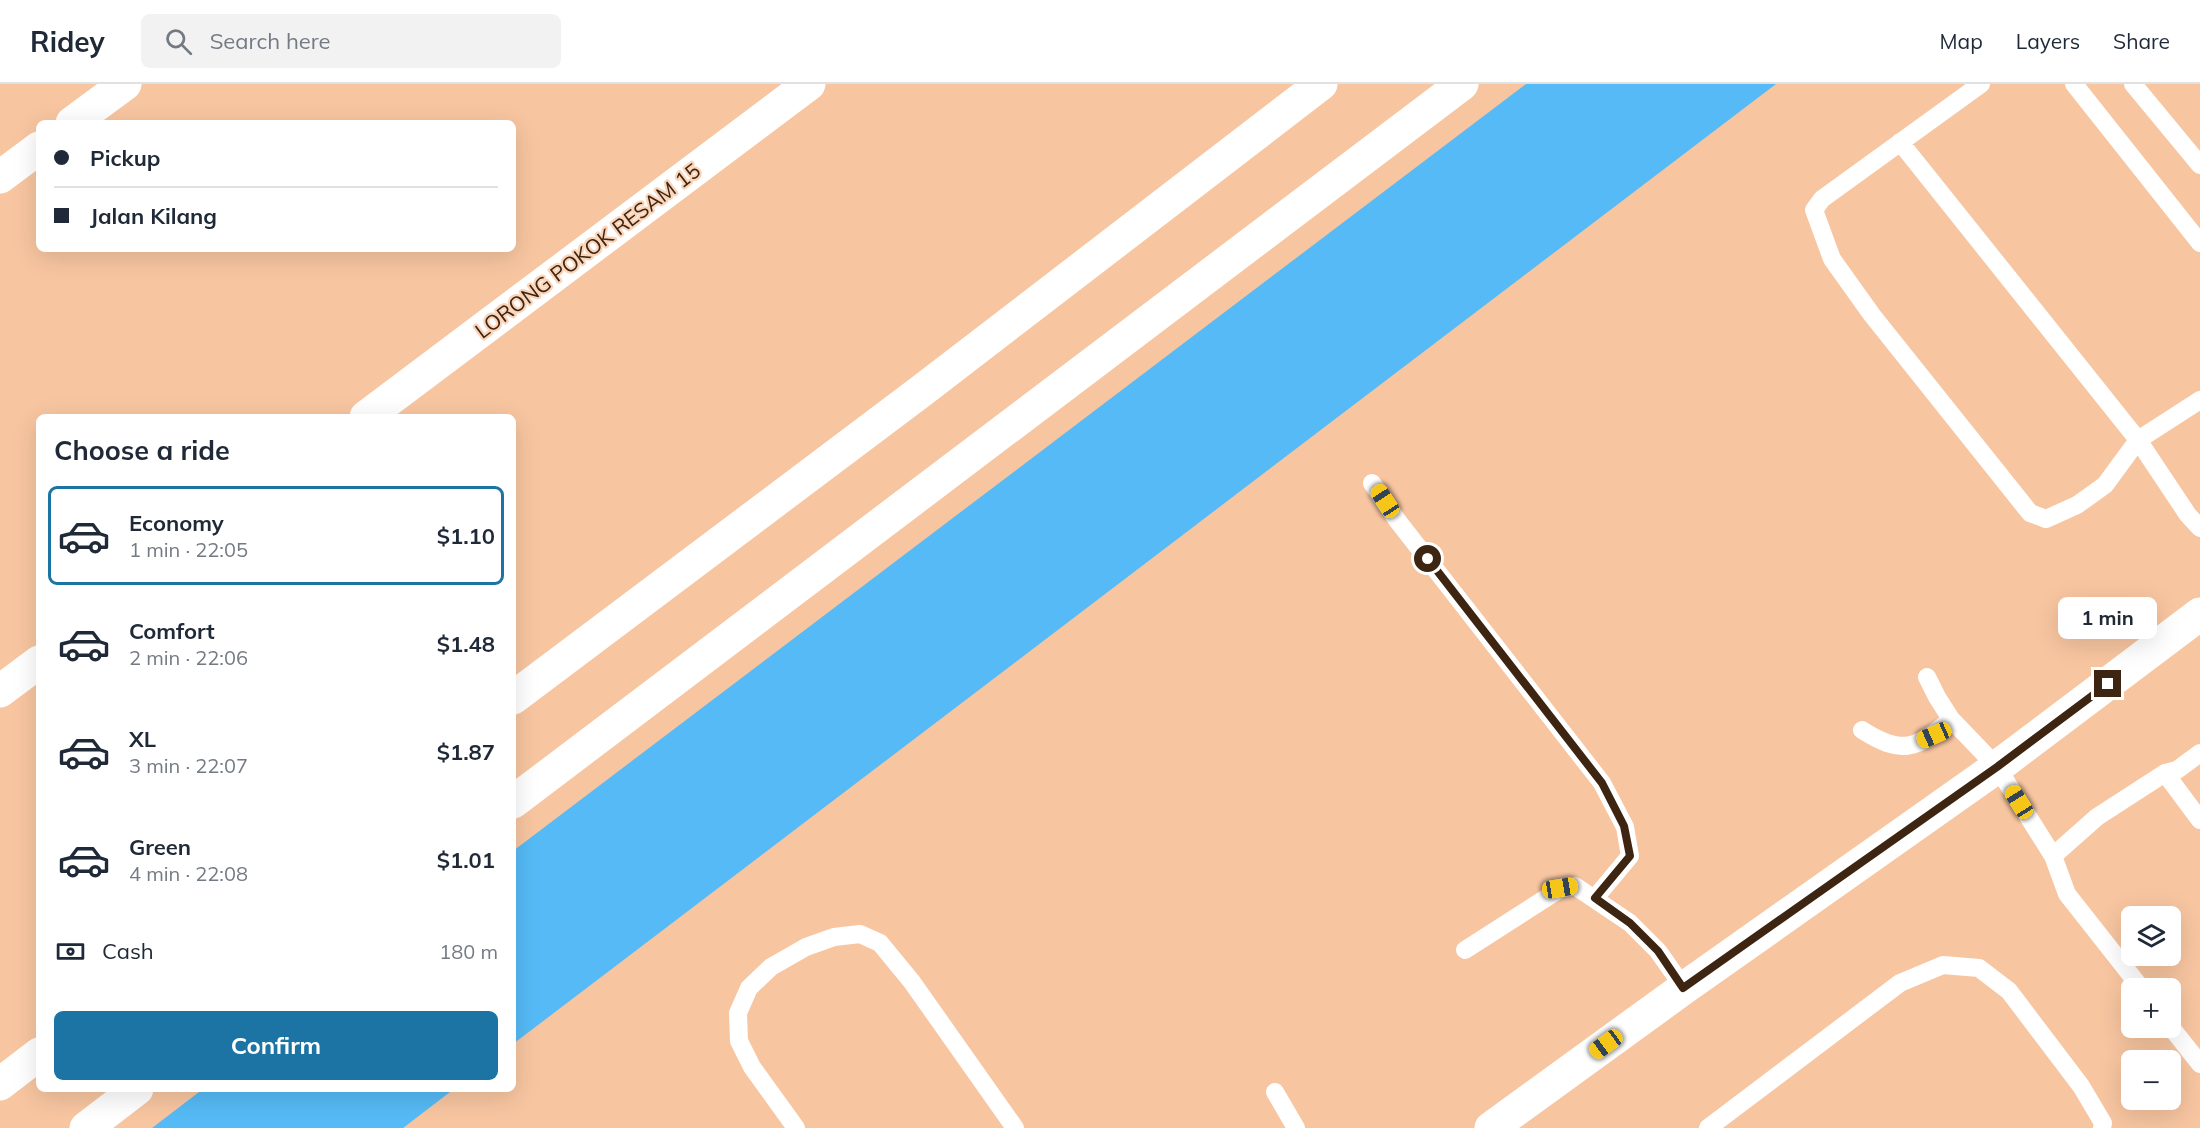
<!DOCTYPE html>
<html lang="en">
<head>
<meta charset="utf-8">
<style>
  body { margin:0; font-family:Mulish,sans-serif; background:#f2f2f3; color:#1f2937; height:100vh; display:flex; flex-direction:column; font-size:22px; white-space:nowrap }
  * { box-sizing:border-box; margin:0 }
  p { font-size:20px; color:#747a83 }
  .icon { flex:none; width:33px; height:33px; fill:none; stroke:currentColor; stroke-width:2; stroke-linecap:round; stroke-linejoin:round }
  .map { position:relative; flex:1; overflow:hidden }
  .details { position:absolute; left:36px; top:330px; width:480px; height:678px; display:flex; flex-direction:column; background:#fff; border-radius:9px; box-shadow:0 6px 24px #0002 }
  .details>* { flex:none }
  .guide { position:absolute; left:36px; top:36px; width:480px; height:132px; border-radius:9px; box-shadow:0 6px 24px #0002; display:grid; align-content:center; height:132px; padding:0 18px; background:#fff }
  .fabs { position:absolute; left:2121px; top:822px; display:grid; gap:12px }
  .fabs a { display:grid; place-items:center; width:60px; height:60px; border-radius:9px; background:#fff; box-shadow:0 6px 24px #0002; font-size:30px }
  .end { position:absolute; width:27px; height:27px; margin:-14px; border:8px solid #3d2512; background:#fff; box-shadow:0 0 0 3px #fff }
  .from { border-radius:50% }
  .bubble { position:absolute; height:42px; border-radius:9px; background:#fff; box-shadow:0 6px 24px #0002; font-size:20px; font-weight:700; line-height:42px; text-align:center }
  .car { position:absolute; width:18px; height:36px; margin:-18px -9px; border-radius:8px; box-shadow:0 0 4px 2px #0007; background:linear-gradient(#f5c518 24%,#345 0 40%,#f5c518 0 76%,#345 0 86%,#f5c518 0) }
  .guide b { display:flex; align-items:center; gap:21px; height:57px; font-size:22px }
  .guide b+b { border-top:2px solid #e0e1e3 }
  .guide i { width:15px; height:15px; background:#1f2937 }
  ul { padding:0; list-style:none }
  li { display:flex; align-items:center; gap:18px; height:99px; margin:0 12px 9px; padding:0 6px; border:3px solid transparent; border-radius:9px }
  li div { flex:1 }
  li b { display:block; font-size:22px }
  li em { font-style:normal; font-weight:700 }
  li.on { border-color:#1b74a3 }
  li>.icon { width:54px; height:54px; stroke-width:1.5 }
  h2 { padding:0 18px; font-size:27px; line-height:72px }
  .pay { display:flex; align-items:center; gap:15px; height:66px; padding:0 18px; font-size:22px }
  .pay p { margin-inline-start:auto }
  .cta { display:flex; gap:12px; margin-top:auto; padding:12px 18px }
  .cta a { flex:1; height:69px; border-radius:9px; background:#1b74a3; color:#fff; font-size:24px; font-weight:700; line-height:69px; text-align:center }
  header { display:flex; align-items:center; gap:36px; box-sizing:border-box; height:84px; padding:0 30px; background:#fff; border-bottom:2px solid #e0e1e3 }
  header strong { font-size:28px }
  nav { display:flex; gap:33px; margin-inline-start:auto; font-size:21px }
  .search { width:420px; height:54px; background:#f2f2f3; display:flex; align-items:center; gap:15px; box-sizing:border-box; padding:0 21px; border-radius:9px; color:#747a83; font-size:22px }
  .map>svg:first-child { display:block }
  .water { fill:#55baf5 }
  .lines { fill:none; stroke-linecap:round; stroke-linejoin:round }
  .lane { stroke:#fff; stroke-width:18 }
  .street { stroke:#fff; stroke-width:33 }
  .secondary { stroke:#fff; stroke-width:33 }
  .route { stroke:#3d2512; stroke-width:8 }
  .labels { text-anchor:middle; stroke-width:4.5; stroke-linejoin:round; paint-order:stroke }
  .street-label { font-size:21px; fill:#3d2512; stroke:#fbd5b9 }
</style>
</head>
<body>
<header>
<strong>Ridey</strong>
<div class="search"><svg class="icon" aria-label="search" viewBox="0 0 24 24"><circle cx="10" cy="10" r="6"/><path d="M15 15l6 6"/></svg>Search here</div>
<nav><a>Map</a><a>Layers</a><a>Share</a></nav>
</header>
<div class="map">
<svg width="2200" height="1044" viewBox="0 0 2200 1044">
  <rect width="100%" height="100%" fill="#f7c5a0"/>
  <!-- water -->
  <path class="water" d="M1526,0H1776L513,960V767Z
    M203,1005H454L403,1044H152Z"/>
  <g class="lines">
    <!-- lane -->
    <path class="lane" d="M1981,0L1822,115L1814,126L1832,175L1872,231L2030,429L2046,435L2077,421L2105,401L2138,356L2200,316
      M2074,0L2200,159
      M2133,0L2200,81
      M1900,58L2138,356L2188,431L2200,444
      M1372,399L1397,436L1602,699L1625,743L1630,772L1595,814
      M1927,593L1937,613L1951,635
      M1862,646C1901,671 1917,666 1951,635L1997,683L2053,772L2067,810L2141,904
      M2165,689L2200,736
      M2053,772L2097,733L2165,689L2177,686L2200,669
      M1465,866L1560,805L1575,802L1630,839L1658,867L1684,904
      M2170,942L2200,980
      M1275,1008L1296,1044
      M796,1044L752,983L739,957L738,929L749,904L771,883L806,863L834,853L860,850L880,859L912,898L1015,1044
      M1708,1044L1900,899L1943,881L1979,884L2009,907L2081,1002L2103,1039L2102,1044"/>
    <!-- street -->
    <path class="street" d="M72,39L125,0
      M0,93L39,64
      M366,333L809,0
      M0,607L39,578
      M513,614L920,308L1321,0
      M513,718L1462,0
      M0,1000L39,970
      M86,1044L137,1005"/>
    <!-- secondary -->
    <path class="secondary" d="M1491,1044L1684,904L1997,683L2200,530"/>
  </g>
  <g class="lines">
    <!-- route -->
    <path class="route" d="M1428,475L1602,699L1624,742L1630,772L1595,814L1630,839L1658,867L1683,904L1997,683L2108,600"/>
  </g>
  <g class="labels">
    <!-- street labels -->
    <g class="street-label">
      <text transform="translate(588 167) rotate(-37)" y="7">LORONG POKOK RESAM 15</text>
    </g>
  </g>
</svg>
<div class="fabs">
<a><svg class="icon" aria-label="layers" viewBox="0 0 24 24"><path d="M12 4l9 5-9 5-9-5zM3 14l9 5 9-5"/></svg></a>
<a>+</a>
<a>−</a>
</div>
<i class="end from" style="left:1428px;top:475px"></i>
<i class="end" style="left:2108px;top:600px"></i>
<div class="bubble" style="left:2058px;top:513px;width:99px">1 min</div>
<i class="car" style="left:1385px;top:417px;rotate:327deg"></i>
<i class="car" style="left:1934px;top:651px;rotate:246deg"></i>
<i class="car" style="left:2019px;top:718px;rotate:328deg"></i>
<i class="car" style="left:1560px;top:804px;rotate:81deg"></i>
<i class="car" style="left:1606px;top:960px;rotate:234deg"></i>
<div class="guide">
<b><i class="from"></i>Pickup</b>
<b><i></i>Jalan Kilang</b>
</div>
<section class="details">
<h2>Choose a ride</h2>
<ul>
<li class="on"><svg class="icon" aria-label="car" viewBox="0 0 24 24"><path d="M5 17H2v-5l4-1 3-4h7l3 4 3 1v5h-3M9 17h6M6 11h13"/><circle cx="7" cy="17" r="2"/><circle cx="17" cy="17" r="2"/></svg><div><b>Economy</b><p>1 min · 22:05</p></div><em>$1.10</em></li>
<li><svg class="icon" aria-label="car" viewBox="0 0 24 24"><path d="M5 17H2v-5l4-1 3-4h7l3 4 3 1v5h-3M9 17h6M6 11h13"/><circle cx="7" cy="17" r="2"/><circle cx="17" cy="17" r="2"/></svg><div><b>Comfort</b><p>2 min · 22:06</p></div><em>$1.48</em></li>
<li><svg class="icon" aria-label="car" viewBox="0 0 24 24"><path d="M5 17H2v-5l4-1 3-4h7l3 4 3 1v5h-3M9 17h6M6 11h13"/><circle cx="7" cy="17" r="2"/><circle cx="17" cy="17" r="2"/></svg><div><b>XL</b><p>3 min · 22:07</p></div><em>$1.87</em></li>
<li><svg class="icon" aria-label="car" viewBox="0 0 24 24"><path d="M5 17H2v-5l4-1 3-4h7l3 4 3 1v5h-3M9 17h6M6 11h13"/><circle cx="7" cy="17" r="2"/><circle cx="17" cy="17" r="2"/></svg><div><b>Green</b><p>4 min · 22:08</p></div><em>$1.01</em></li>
</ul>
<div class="pay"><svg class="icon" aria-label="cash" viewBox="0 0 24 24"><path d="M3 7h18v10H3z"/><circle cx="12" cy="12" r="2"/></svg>Cash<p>180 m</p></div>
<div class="cta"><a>Confirm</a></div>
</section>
</div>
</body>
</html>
